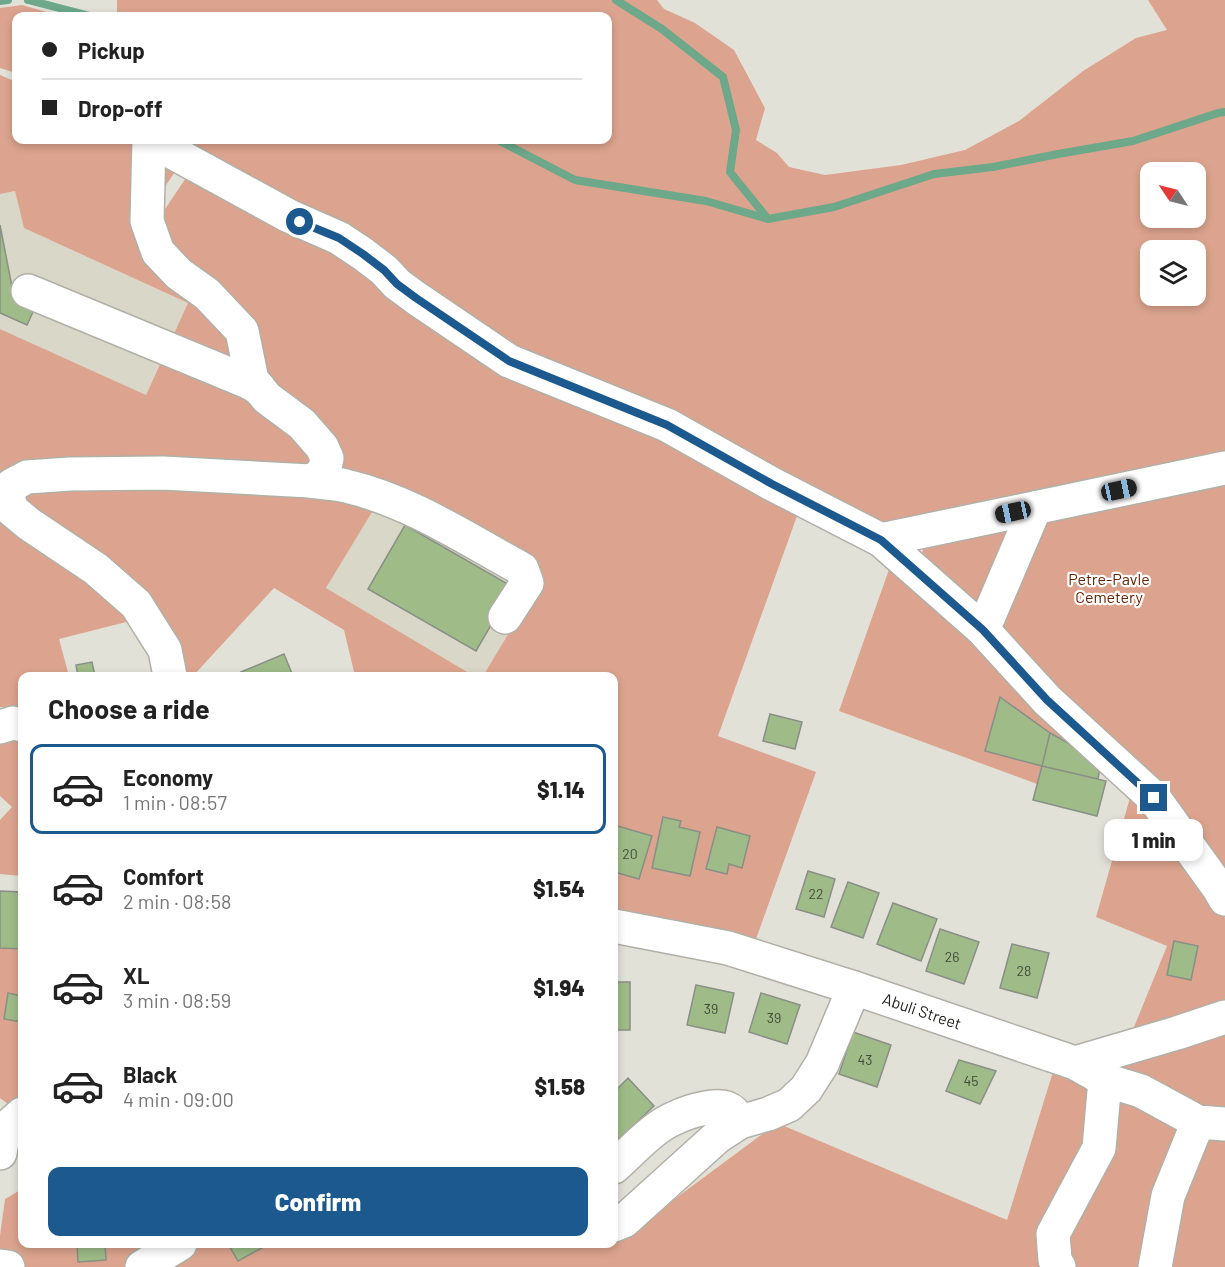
<!DOCTYPE html>
<html lang="en">
<head>
<meta charset="utf-8">
<style>
  body { margin:0; font-family:Barlow,sans-serif; background:#f2f2f2; color:#222; height:100vh; display:flex; flex-direction:column; font-size:22px; white-space:nowrap }
  * { box-sizing:border-box; margin:0 }
  p { font-size:20px; color:#767676 }
  .icon { flex:none; width:33px; height:33px; fill:none; stroke:currentColor; stroke-width:2; stroke-linecap:round; stroke-linejoin:round }
  .map { position:relative; flex:1; overflow:hidden }
  .sheet { position:absolute; left:18px; top:672px; width:600px; height:576px; display:flex; flex-direction:column; background:#fff; border-radius:12px; box-shadow:0 3px 9px #0003 }
  .sheet>* { flex:none }
  .top-card { position:absolute; left:12px; top:12px; width:600px; height:132px; border-radius:12px; box-shadow:0 3px 9px #0003; display:grid; align-content:center; height:132px; padding:0 30px; background:#fff }
  .needle { width:39px; rotate:305deg }
  .controls { position:absolute; left:1140px; top:162px; display:grid; gap:12px }
  .controls a { display:grid; place-items:center; width:66px; height:66px; border-radius:12px; background:#fff; box-shadow:0 3px 9px #0003; font-size:30px }
  .end { position:absolute; width:27px; height:27px; margin:-14px; border:8px solid #1b598f; background:#fff; box-shadow:0 0 0 3px #fff }
  .from { border-radius:50% }
  .bubble { position:absolute; height:42px; border-radius:12px; background:#fff; box-shadow:0 3px 9px #0003; font-size:20px; font-weight:800; line-height:42px; text-align:center }
  .car { position:absolute; width:18px; height:36px; margin:-18px -9px; border-radius:8px; box-shadow:0 0 4px 2px #0007; background:linear-gradient(#222 24%,#8ab4d8 0 40%,#222 0 76%,#8ab4d8 0 86%,#222 0) }
  .top-card b { display:flex; align-items:center; gap:21px; height:57px; font-size:22px }
  .top-card b+b { border-top:2px solid #e0e0e0 }
  .top-card i { width:15px; height:15px; background:#222 }
  ul { padding:0; list-style:none }
  li { display:flex; align-items:center; gap:18px; height:90px; margin:0 12px 9px; padding:0 18px; border:3px solid transparent; border-radius:12px }
  li div { flex:1 }
  li b { display:block; font-size:22px }
  li em { font-style:normal; font-weight:800 }
  li.current { border-color:#1b598f }
  li>.icon { width:54px; height:54px; stroke-width:1.5 }
  h2 { padding:0 30px; font-size:27px; line-height:72px }
  .cta { display:flex; gap:12px; margin-top:auto; padding:12px 30px }
  .cta a { flex:1; height:69px; border-radius:12px; background:#1b598f; color:#fff; font-size:24px; font-weight:800; line-height:69px; text-align:center }
  .map>svg:first-child { display:block }
  .built { fill:#d9d7c7 }
  .green { fill:#dca48e; fill-rule:evenodd }
  .lines { fill:none; stroke-linecap:round; stroke-linejoin:round }
  .stream { stroke:#6ca889; stroke-width:8 }
  .building { fill:#9ebb88; stroke:#8a8f87; stroke-width:1.5 }
  .minor-casing { stroke:#b1b0a7; stroke-width:36 }
  .minor { stroke:#fff; stroke-width:33 }
  .route { stroke:#1b598f; stroke-width:8 }
  .labels { text-anchor:middle; stroke-width:4.5; stroke-linejoin:round; paint-order:stroke }
  .number-label { font-size:14px; fill:#424a3a }
  .park-label { font-size:16px; fill:#672300; stroke:#fff }
  .street-label { font-size:16px; fill:#242420; stroke:#fff }
</style>
</head>
<body>
<div class="map">
<svg width="1225" height="1267" viewBox="0 0 1225 1267">
  <rect width="100%" height="100%" fill="#e2e1d8"/>
  <!-- built -->
  <path class="built" d="M15,191L24,228L188,303L146,395L0,329V194Z
    M389,483L543,576L483,676H474L326,588Z"/>
  <!-- green -->
  <path class="green" d="M117,0H657L664,9L695,23L734,50L765,108L756,140L777,153L789,167L825,175L901,165L965,150L1019,121L1083,71L1136,38L1167,30L1148,0H1225V886L921,559L925,540L879,534L548,374L164,140H608V16H117ZM1150,172H1196V218H1150ZM1150,250H1196V296H1150Z
    M22,5L61,16H16V73L0,68V8Z
    M0,75L16,82V140H138L182,161L143,220L177,279L302,426L316,471L24,466L3,498L142,618L59,639L69,676H22V708L0,707V329L146,395L188,303L24,228L15,191L0,194Z
    M192,169L247,198L406,300L802,502L718,736L816,772L756,939L614,911V676H483L543,576L389,484L326,588L474,676H355L344,630L274,588L193,676H182L17,493L340,473L270,386L178,263L157,221Z
    M892,561L1066,722L1048,788L839,711Z
    M0,731H22V876L0,874V820L12,807L0,796Z
    M1133,787L1203,882L1225,918V1267H0V1236L5,1199L22,1189V1244H614L777,1123L1007,1220L1061,1046H1087L1132,1032L1167,946L1096,917Z
    M7,945L22,952V1102L19,1106L8,1104L0,1098V946Z"/>
  <g class="lines">
    <!-- stream -->
    <path class="stream" d="M28,0L90,16
      M616,0L662,29L723,77L736,130L730,172L768,219
      M0,1L8,0
      M498,140L575,180L706,201L768,219L834,207L934,174L993,167L1058,154L1133,141L1218,113L1225,112"/>
  </g>
  <!-- building -->
  <path class="building" d="M0,225L13,292L37,303L27,325L0,313Z
    M405,525L513,587L476,651L368,589Z
    M284,654L293,676H243L241,672Z
    M92,662L95,676H78L76,665Z
    M1000,697L1050,733L1042,766L985,751Z
    M770,714L802,722L795,749L763,741Z
    M1050,733L1101,761L1098,779L1042,766Z
    M1042,766L1106,781L1097,816L1033,800Z
    M663,817L681,821L679,827L700,832L690,876L652,868Z
    M614,825L652,836L639,879L614,872Z
    M717,827L750,836L742,868L729,864L727,874L706,869Z
    M808,871L835,879L824,917L796,909Z
    M848,882L879,893L863,938L831,927Z
    M0,891L22,892V949L0,948Z
    M893,903L937,919L921,961L877,944Z
    M940,929L979,942L964,984L926,971Z
    M1174,941L1198,946L1191,980L1167,975Z
    M1012,944L1049,953L1037,998L1000,988Z
    M614,982H630V1030H614Z
    M696,985L734,993L725,1033L687,1025Z
    M8,993L22,996V1022L4,1019Z
    M761,993L800,1005L787,1044L749,1032Z
    M853,1032L891,1045L877,1087L839,1074Z
    M959,1060L996,1071L980,1104L946,1091Z
    M628,1078L654,1106L619,1139L614,1133V1092Z
    M77,1244H105L106,1260L78,1262Z
    M228,1244H269L238,1261Z"/>
  <g class="lines">
    <!-- minor casing -->
    <g class="minor-casing">
      <g id="minor">
        <path d="M149,140L147,221L158,252L179,274L207,294L242,331L252,380L267,398L302,424L322,447L327,458L325,468L320,476L310,481L163,473L70,474L27,477L12,485L8,497L12,510L29,524L96,569L136,604L165,650L170,676"/>
        <path d="M150,140L289,216L339,238L363,254L384,270L397,284L416,298L509,361L667,425L772,484L881,540L983,630L1047,700L1154,798L1218,887L1225,899"/>
        <path d="M28,291L248,382L259,388"/>
        <path d="M310,481C322,483 335,483 346,486C410,501 465,538 522,569L527,583L505,617"/>
        <path d="M881,540L1225,468"/>
        <path d="M983,630L1035,508"/>
        <path d="M0,727L13,723L22,725"/>
        <path id="s1" d="M614,926L728,948L854,988L1075,1063L1105,1080L1141,1091L1198,1122L1225,1124"/>
        <path d="M1075,1063L1177,1033L1225,1017"/>
        <path d="M0,1153L4,1130L22,1114"/>
        <path d="M614,1167C631,1152 654,1126 675,1118C685,1113 695,1110 706,1108C723,1105 732,1106 740,1122"/>
        <path d="M614,1225L624,1221L717,1137L740,1122L768,1114L789,1105L806,1089L822,1064L854,988"/>
        <path d="M0,1266L8,1267"/>
        <path d="M142,1267L180,1244"/>
        <path d="M1059,1267L1055,1260L1053,1234L1099,1148L1105,1080"/>
        <path d="M1155,1267L1168,1196L1198,1122"/>
      </g>
    </g>
    <!-- minor -->
    <use href="#minor" class="minor"/>
  </g>
  <g class="lines">
    <!-- route -->
    <path class="route" d="M300,222L339,238L363,254L384,270L397,284L416,298L509,361L667,425L772,484L881,540L983,630L1047,700L1154,798"/>
  </g>
  <g class="labels">
    <!-- number labels -->
    <g class="number-label">
      <text x="630" y="859">20</text>
      <text x="816" y="899">22</text>
      <text x="952" y="962">26</text>
      <text x="1024" y="976">28</text>
      <text x="711" y="1014">39</text>
      <text x="774" y="1023">39</text>
      <text x="865" y="1065">43</text>
      <text x="971" y="1086">45</text>
    </g>
    <!-- park labels -->
    <g class="park-label">
      <text x="1109" y="585">Petre-Pavle<tspan x="1109" dy="18">Cemetery</tspan></text>
    </g>
    <!-- street labels -->
    <g class="street-label">
      <text dy="6" stroke="none"><textPath href="#s1" startOffset="320">Abuli Street</textPath></text>
    </g>
  </g>
</svg>
<div class="controls">
<a><svg class="needle" viewBox="-14 -14 28 28"><path d="M0-13l5 13h-10z" fill="#e53935"/><path d="M0 13l5-13h-10z" fill="#767676"/></svg></a>
<a><svg class="icon" aria-label="layers" viewBox="0 0 24 24"><path d="M12 4l9 5-9 5-9-5zM3 14l9 5 9-5"/></svg></a>
</div>
<i class="end from" style="left:300px;top:222px"></i>
<i class="end" style="left:1154px;top:798px"></i>
<div class="bubble" style="left:1104px;top:819px;width:99px">1 min</div>
<i class="car" style="left:1119px;top:490px;rotate:78deg"></i>
<i class="car" style="left:1013px;top:512px;rotate:258deg"></i>
<div class="top-card">
<b><i class="from"></i>Pickup</b>
<b><i></i>Drop-off</b>
</div>
<section class="sheet">
<h2>Choose a ride</h2>
<ul>
<li class="current"><svg class="icon" aria-label="car" viewBox="0 0 24 24"><path d="M5 17H2v-5l4-1 3-4h7l3 4 3 1v5h-3M9 17h6M6 11h13"/><circle cx="7" cy="17" r="2"/><circle cx="17" cy="17" r="2"/></svg><div><b>Economy</b><p>1 min · 08:57</p></div><em>$1.14</em></li>
<li><svg class="icon" aria-label="car" viewBox="0 0 24 24"><path d="M5 17H2v-5l4-1 3-4h7l3 4 3 1v5h-3M9 17h6M6 11h13"/><circle cx="7" cy="17" r="2"/><circle cx="17" cy="17" r="2"/></svg><div><b>Comfort</b><p>2 min · 08:58</p></div><em>$1.54</em></li>
<li><svg class="icon" aria-label="car" viewBox="0 0 24 24"><path d="M5 17H2v-5l4-1 3-4h7l3 4 3 1v5h-3M9 17h6M6 11h13"/><circle cx="7" cy="17" r="2"/><circle cx="17" cy="17" r="2"/></svg><div><b>XL</b><p>3 min · 08:59</p></div><em>$1.94</em></li>
<li><svg class="icon" aria-label="car" viewBox="0 0 24 24"><path d="M5 17H2v-5l4-1 3-4h7l3 4 3 1v5h-3M9 17h6M6 11h13"/><circle cx="7" cy="17" r="2"/><circle cx="17" cy="17" r="2"/></svg><div><b>Black</b><p>4 min · 09:00</p></div><em>$1.58</em></li>
</ul>
<div class="cta"><a>Confirm</a></div>
</section>
</div>
</body>
</html>
